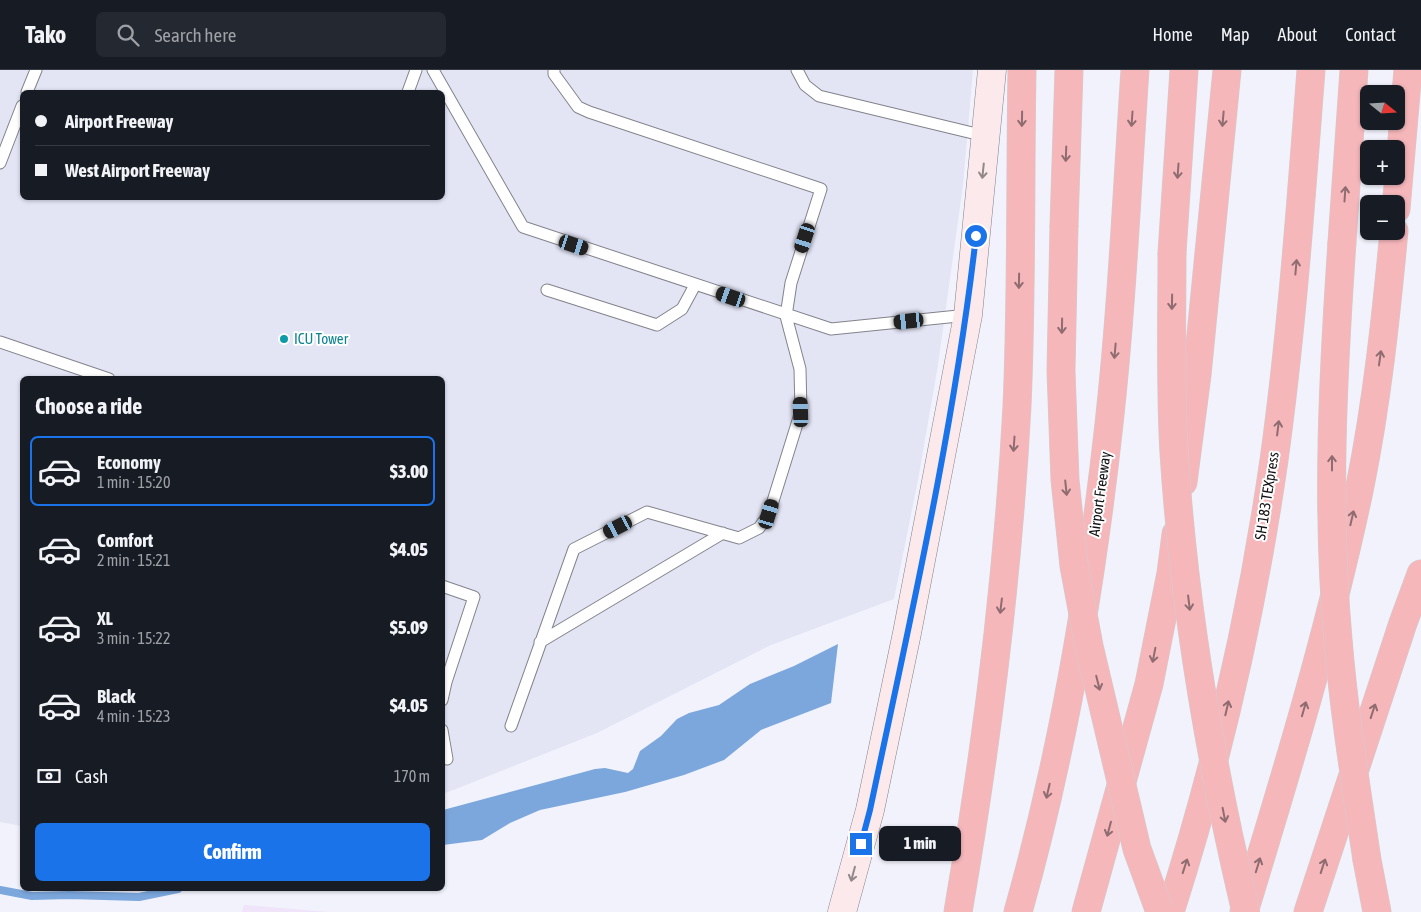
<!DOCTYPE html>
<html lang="en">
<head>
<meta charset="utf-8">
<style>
  body { margin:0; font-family:"Asap Condensed",sans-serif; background:#242831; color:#f1f3f6; height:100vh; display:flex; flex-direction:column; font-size:19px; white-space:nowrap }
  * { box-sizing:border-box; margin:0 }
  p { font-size:16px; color:#9ea1a6 }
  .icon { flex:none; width:28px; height:28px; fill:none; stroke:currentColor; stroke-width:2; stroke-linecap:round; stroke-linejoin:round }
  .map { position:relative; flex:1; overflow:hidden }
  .side { position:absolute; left:20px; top:306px; width:425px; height:515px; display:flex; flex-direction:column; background:#171b24; border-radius:8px; box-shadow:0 1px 4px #0004 }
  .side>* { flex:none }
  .banner { position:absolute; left:20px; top:20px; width:425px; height:110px; border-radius:8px; box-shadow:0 1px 4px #0004; display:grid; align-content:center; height:110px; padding:0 15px; background:#171b24 }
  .needle { width:32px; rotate:108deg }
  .buttons { position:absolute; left:1360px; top:15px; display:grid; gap:10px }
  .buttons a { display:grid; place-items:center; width:45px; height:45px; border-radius:8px; background:#171b24; box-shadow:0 1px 4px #0004; font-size:25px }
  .end { position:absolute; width:22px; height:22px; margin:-11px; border:6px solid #1a73e8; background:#fff; box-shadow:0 0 0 2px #fff }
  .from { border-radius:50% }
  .bubble { position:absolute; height:35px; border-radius:8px; background:#171b24; box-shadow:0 1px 4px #0004; font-size:16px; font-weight:800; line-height:35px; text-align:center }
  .car { position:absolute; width:15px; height:30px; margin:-15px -8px; border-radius:6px; box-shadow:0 0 4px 1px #0007; background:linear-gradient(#222 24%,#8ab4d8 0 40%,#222 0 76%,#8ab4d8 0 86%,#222 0) }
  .banner b { display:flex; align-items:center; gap:18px; height:48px; font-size:19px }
  .banner b+b { border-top:1px solid #363941 }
  .banner i { width:12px; height:12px; background:#f1f3f6 }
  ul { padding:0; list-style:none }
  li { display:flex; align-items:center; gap:15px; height:70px; margin:0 10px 8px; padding:0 5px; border:2px solid transparent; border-radius:8px }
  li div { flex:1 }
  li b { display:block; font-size:19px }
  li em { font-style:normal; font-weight:800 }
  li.on { border-color:#1a73e8 }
  li>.icon { width:45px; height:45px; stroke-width:1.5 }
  h2 { padding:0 15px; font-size:22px; line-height:60px }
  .pay { display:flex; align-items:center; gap:12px; height:55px; padding:0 15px; font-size:19px }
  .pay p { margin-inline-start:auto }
  .action { display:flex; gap:10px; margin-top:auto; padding:10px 15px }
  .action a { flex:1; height:58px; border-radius:8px; background:#1a73e8; color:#fff; font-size:20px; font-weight:800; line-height:58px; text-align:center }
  header { display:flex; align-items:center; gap:30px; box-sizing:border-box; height:70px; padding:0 25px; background:#171b24; border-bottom:1px solid #363941 }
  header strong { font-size:24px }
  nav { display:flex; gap:28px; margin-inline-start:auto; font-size:18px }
  .search { width:350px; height:45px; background:#242831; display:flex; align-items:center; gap:12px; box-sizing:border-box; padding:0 18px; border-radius:8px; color:#9ea1a6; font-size:19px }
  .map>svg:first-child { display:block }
  .commercial { fill:#efe4f9 }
  .built { fill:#e3e5f5; fill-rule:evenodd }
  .water { fill:#7ca7dd }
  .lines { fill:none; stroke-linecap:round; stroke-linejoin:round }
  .stream { stroke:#7ca7dd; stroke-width:8 }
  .lane-casing { stroke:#82838b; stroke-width:13 }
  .secondary-casing { stroke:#82838b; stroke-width:29 }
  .highway-casing { stroke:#cfcfd0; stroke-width:29 }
  .lane { stroke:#fff; stroke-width:11 }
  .secondary { stroke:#fce9eb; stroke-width:28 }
  .highway { stroke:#f6b7bb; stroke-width:28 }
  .highway-bridge-casing { stroke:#cfcfd0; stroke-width:29; stroke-linecap:butt }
  .highway-bridge { stroke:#f6b7bb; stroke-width:28 }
  .oneway { stroke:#8f6c70 }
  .oneway2 { stroke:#92888a }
  .route { stroke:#1a73e8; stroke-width:6 }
  .culture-dot { fill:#0f9aa8; stroke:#fff; stroke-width:2 }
  .labels { text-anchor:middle; stroke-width:4; stroke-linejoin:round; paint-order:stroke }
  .culture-label { font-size:15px; fill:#0d838f; stroke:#fff; text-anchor:start }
  .street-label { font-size:15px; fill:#111114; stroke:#fff }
</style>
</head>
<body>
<header>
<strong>Tako</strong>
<div class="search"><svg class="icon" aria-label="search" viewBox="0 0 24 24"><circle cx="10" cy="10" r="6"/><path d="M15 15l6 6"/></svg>Search here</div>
<nav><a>Home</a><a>Map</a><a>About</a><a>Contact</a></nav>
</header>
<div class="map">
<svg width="1421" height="842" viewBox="0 0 1421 842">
  <rect width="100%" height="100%" fill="#f1f2fb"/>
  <!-- commercial -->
  <path class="commercial" d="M244,835L328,842H242Z"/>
  <!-- built -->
  <path class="built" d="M0,0H973L963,115L938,295L918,410L894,529L771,575L597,663L443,724L442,309H22V756L0,752ZM22,22H442V128H22Z"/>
  <!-- water -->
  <path class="water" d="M838,574L831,633L761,660L724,690L684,705L625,722L540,740L510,753L482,770L443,775V740L595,699L605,698L628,703L633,699L640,681L661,666L677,649L689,643L719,635L750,614L794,596Z"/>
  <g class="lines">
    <!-- stream -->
    <path class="stream" d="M0,820L32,826L69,825L139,827L178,819"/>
    <!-- lane casing -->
    <g class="lane-casing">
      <path id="lane" d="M433,0L523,157L831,259L968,245
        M797,0L805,15L819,26L985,66
        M27,22L36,0
        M408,22L416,0
        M0,93L22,36
        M547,220L657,255L682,239L695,215
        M0,272L109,309
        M442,516L474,527L446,612L442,630
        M540,572L723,463
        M511,656L574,479L647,442L739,468L759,458L769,444L801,341L800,299L786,246L791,213L821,119L589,42L578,37L554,4V0
        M442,660L447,689"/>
    </g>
    <!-- secondary casing -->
    <g class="secondary-casing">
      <path id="secondary" d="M842,842L870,740L907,563L968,245L992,0"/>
    </g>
    <!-- highway casing -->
    <g class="highway-casing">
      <path id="highway" d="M1396,139L1408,0
        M1064,155L1069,0
        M1342,172L1354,0
        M1172,183L1184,0
        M1183,412L1197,305L1227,0
        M1367,790L1377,842
        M958,842C987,675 1008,505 1017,336C1022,224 1020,112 1022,0
        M1018,842C1063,683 1091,518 1109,354C1122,237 1127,118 1135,0
        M1086,842L1149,614L1171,503L1176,464
        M1170,842C1217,695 1252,543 1274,390C1292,260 1301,130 1311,0
        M1244,842C1287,701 1330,560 1360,416C1377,332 1386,246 1394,161
        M1308,842L1403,553L1421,504"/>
    </g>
    <!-- lane -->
    <use href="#lane" class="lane"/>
    <!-- secondary -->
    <use href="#secondary" class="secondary"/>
    <!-- highway -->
    <use href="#highway" class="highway"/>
    <!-- highway-bridge casing -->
    <g class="highway-bridge-casing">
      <path id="highway-bridge" d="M1064,155L1061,301L1065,410L1074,496L1089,576L1137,779L1160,842
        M1342,172C1333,304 1326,437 1338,569C1344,643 1356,716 1367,790
        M1172,183C1172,250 1170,317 1174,383C1184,538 1210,691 1246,842"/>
    </g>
    <!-- highway-bridge -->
    <use href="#highway-bridge" class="highway-bridge"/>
  </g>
  <!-- one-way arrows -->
  <defs><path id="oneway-shaft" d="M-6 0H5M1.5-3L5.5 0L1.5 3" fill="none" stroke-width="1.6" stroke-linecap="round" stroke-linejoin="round" transform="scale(1.25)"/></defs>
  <g class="oneway">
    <use href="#oneway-shaft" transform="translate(1022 49) rotate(91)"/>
    <use href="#oneway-shaft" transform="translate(1132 49) rotate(94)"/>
    <use href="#oneway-shaft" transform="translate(1223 49) rotate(95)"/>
    <use href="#oneway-shaft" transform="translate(1066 84) rotate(92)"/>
    <use href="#oneway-shaft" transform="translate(1178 101) rotate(94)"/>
    <use href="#oneway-shaft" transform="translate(1345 124) rotate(-86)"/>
    <use href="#oneway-shaft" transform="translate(1296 197) rotate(-85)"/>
    <use href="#oneway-shaft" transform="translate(1019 211) rotate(91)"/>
    <use href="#oneway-shaft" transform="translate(1172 232) rotate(91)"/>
    <use href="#oneway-shaft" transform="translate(1062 256) rotate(91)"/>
    <use href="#oneway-shaft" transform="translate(1115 281) rotate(95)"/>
    <use href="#oneway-shaft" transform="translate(1380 288) rotate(-82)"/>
    <use href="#oneway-shaft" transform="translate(1278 358) rotate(-83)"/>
    <use href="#oneway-shaft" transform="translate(1014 374) rotate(94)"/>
    <use href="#oneway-shaft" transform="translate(1332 393) rotate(-90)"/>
    <use href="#oneway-shaft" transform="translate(1066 418) rotate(84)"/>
    <use href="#oneway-shaft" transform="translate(1352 448) rotate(-77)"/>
    <use href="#oneway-shaft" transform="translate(1189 533) rotate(83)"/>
    <use href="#oneway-shaft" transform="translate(1001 536) rotate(97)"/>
    <use href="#oneway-shaft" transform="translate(1154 585) rotate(101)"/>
    <use href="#oneway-shaft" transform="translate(1098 613) rotate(76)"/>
    <use href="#oneway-shaft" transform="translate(1227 638) rotate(-77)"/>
    <use href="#oneway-shaft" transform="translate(1304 639) rotate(-74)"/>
    <use href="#oneway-shaft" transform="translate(1373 641) rotate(-72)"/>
    <use href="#oneway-shaft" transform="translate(1048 721) rotate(103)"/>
    <use href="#oneway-shaft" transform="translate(1224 745) rotate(79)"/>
    <use href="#oneway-shaft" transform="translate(1109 759) rotate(105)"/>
    <use href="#oneway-shaft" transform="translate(1258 795) rotate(-73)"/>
    <use href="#oneway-shaft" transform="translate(1185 796) rotate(-72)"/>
    <use href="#oneway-shaft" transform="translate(1323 796) rotate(-72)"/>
  </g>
  <g class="oneway2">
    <use href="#oneway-shaft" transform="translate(983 101) rotate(96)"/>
    <use href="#oneway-shaft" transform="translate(853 804) rotate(105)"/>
  </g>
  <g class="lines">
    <!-- route -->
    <path class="route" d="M861,774L870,740C910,550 954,359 976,166"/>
  </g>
  <!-- markers -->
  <circle class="culture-dot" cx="284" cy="269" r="5"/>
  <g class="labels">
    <!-- culture labels -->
    <g class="culture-label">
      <text x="294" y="274">ICU Tower</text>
    </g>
    <!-- street labels -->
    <g class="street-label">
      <text transform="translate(1100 424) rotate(-82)" y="5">Airport Freeway</text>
      <text transform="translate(1267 426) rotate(-81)" y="5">SH 183 TEXpress</text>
    </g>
  </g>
</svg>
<div class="buttons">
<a><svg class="needle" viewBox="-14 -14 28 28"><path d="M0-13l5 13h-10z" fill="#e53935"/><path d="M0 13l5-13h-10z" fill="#9ea1a6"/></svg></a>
<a>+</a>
<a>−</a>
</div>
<i class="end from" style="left:976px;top:166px"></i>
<i class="end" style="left:861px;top:774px"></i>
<div class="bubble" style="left:879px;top:756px;width:82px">1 min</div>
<i class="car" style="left:805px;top:168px;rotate:198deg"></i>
<i class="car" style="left:574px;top:175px;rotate:108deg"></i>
<i class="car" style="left:731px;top:227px;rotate:289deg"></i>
<i class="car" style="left:909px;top:251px;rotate:264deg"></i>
<i class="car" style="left:801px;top:342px;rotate:358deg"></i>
<i class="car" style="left:769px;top:444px;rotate:17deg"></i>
<i class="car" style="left:618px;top:457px;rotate:243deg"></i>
<div class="banner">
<b><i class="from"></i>Airport Freeway</b>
<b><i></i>West Airport Freeway</b>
</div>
<section class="side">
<h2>Choose a ride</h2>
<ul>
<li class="on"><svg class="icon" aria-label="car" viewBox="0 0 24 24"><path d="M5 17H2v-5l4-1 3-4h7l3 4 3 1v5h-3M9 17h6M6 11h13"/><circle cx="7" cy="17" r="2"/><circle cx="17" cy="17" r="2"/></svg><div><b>Economy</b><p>1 min · 15:20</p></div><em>$3.00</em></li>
<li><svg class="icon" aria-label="car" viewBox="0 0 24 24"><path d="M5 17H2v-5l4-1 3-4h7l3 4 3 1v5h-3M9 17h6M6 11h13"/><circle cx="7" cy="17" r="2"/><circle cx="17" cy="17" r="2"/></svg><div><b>Comfort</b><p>2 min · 15:21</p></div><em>$4.05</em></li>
<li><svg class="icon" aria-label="car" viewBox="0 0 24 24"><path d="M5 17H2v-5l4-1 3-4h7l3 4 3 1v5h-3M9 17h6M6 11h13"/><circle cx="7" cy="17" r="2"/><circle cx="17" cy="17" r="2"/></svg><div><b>XL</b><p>3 min · 15:22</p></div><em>$5.09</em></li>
<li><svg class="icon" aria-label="car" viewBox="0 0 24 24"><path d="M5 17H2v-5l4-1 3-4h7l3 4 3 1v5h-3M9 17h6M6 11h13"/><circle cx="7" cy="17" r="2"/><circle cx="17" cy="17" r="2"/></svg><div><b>Black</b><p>4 min · 15:23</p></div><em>$4.05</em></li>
</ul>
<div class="pay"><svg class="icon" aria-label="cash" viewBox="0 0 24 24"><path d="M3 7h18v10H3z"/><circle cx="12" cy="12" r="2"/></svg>Cash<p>170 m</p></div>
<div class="action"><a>Confirm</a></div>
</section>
</div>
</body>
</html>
